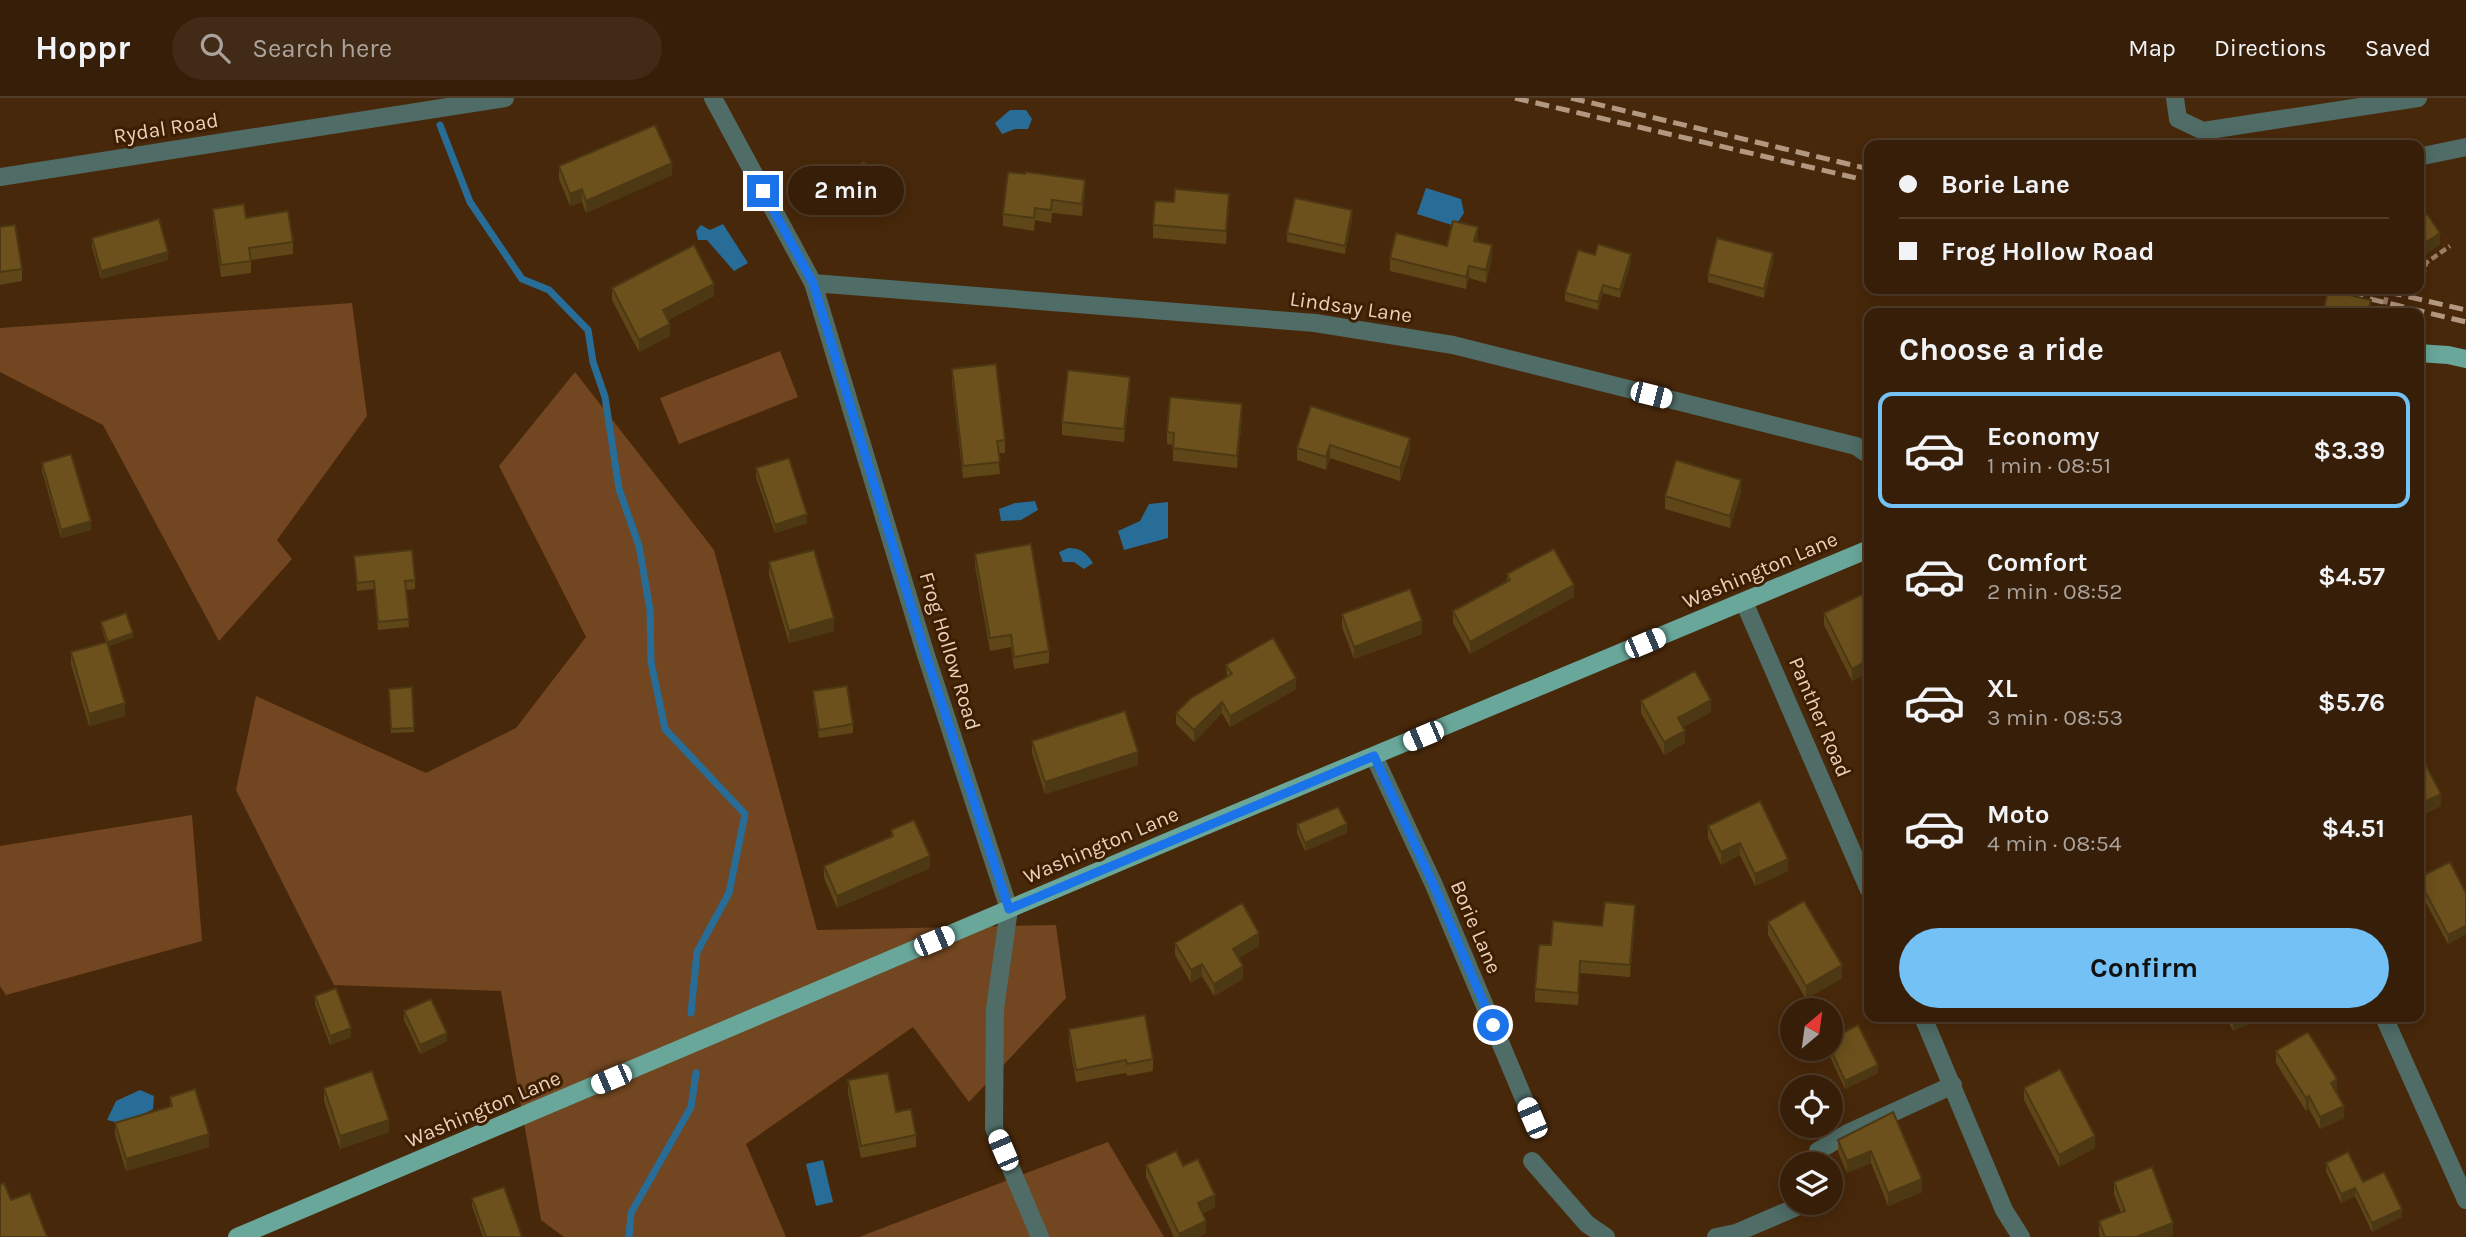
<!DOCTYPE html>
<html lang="en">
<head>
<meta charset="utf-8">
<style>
  body { margin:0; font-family:Karla,sans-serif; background:#412b16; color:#f1f3f6; height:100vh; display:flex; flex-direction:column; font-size:26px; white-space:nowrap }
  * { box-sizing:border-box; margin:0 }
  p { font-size:23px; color:#aaa29c }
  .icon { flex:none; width:38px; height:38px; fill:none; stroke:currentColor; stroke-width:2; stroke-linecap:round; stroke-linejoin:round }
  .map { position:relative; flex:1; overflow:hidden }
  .sheet { position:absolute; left:1864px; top:210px; width:560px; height:714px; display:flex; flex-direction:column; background:#361e08; border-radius:14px; box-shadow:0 4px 18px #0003,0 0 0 2px #503c29 }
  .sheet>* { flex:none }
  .banner { position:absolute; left:1864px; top:42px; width:560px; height:154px; border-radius:14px; box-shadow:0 4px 18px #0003,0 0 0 2px #503c29; display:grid; align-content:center; height:154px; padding:0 35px; background:#361e08 }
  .needle { width:46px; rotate:29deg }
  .fabs { position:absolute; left:1780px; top:900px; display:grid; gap:14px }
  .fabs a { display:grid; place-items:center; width:63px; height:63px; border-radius:50%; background:#361e08; box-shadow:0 4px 18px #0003,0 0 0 2px #503c29; font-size:35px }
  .end { position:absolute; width:32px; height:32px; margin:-16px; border:9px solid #1a73e8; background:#fff; box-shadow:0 0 0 4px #fff }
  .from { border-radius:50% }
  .bubble { position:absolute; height:49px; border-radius:24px; background:#361e08; box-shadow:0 4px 18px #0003,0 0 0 2px #503c29; font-size:23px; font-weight:700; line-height:49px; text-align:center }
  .car { position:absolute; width:21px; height:42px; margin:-21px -10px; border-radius:9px; box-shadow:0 0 5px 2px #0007; background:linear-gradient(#fff 24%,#345 0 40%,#fff 0 76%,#345 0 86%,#fff 0) }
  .banner b { display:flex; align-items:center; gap:24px; height:66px; font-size:26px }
  .banner b+b { border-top:2px solid #503c29 }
  .banner i { width:18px; height:18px; background:#f1f3f6 }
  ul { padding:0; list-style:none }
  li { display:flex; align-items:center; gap:21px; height:116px; margin:0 14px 10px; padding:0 21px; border:4px solid transparent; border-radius:14px }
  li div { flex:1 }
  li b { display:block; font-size:26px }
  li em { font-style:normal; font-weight:700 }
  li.on { border-color:#73c1f5 }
  li>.icon { width:63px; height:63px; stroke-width:1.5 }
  h2 { padding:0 35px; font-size:32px; line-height:84px }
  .action { display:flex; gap:14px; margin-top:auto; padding:14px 35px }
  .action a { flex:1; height:80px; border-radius:42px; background:#73c1f5; color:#111; font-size:28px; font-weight:700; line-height:80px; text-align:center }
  header { display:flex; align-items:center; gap:42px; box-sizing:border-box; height:98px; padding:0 35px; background:#361e08; border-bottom:2px solid #503c29 }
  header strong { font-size:33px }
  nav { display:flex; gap:38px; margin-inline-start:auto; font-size:24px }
  .search { width:490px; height:63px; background:#412b16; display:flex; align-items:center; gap:18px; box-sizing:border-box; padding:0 24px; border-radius:38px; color:#aaa29c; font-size:26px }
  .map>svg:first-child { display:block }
  .green { fill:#714621 }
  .water { fill:#276d98 }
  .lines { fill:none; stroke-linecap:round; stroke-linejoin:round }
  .stream { stroke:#276d98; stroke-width:7 }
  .path { stroke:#9a7e65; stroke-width:4.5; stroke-dasharray:7 3.5; stroke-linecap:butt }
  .minor { stroke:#4f6c66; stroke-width:18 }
  .major { stroke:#69a79a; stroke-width:18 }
  .rail { stroke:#b39881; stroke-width:5; stroke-dasharray:14 7; stroke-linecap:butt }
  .wall { fill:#5e4618 }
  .shaded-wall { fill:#4c3914 }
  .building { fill:#6d511c; stroke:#4c3914; stroke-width:2 }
  .route { stroke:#1a73e8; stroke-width:9 }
  .labels { text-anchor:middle; stroke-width:6; stroke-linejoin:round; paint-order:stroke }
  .street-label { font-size:21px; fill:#e9d0bc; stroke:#3d1e01 }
</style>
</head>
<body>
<header>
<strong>Hoppr</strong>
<div class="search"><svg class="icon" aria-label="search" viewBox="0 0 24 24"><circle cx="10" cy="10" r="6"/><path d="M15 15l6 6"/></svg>Search here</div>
<nav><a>Map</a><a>Directions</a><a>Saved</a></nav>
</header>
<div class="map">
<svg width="2466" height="1139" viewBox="0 0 2466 1139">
  <rect width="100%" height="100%" fill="#48280a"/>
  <!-- green -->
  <path class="green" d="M352,205L367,318L277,442L292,461L219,543L103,327L0,274V230Z
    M780,253L798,299L679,346L660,300Z
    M575,274L714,452L817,832L1056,827L1066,900L969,1004L913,929L746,1046L786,1139H564L541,1122L501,893L334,887L236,692L256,598L426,675L516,630L586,539L499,368Z
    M192,717L202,843L6,897L0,888V748Z
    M1108,1044L1164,1139H859Z"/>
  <!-- water -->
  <path class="water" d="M1010,12H1026L1032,21L1028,31H1015L1002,36L995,25Z
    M1426,90L1461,101L1464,115L1455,128L1417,116Z
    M723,126L748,165L734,173L707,142H698L696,133L701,127L710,132Z
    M1035,403L1038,412L1021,422L1001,423L999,411L1015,405Z
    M1168,404V440L1124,452L1118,433L1140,423L1149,406Z
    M1068,450C1080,450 1086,454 1093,465L1084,471L1074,464H1063L1059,454Z
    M140,992L154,998L153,1011L124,1026L107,1022L116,1003Z
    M823,1062L833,1104L816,1108L806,1066Z"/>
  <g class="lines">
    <!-- stream -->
    <path class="stream" d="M440,27L470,104L522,181L549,192L588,232L593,264L605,299L619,391L639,448L650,512L651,564L665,631L745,716L729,795L697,854L691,915
      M629,1139L631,1115L691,1009L696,975"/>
    <!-- path -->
    <path class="path" d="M2418,186H2421L2426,165L2450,148
      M2380,215L2384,211L2388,191"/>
    <!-- minor -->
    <path class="minor" d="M713,0L813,185L925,554L1009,811L995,911L994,1030L1040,1139
      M2175,0L2178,21L2203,33L2418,0
      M2418,59L2466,49
      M0,79L505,0
      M813,185L1315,225L1453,247L1856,348L1869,357
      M1744,504L1869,792
      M1374,658L1434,787L1532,1020
      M1923,919L2004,1112L2021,1139
      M2384,919L2466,1102
      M1818,1053L1848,1035L1953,987
      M1532,1063L1587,1126L1606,1139
      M1716,1139L1736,1135L1799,1108"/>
    <!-- major -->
    <path class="major" d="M2418,255L2448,257L2466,261
      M237,1139L1181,738L1869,451"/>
    <!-- rail -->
    <path class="rail" d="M1515,0L1869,83
      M1571,0L1869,71
      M2329,191L2466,224
      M2388,194L2466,212"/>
  </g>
  <!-- wall -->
  <path class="wall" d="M559,68L672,77L586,115L582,104L570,108L559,81Z
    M879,82L868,101L850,91V83Z
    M1085,95L1082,118L1052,115L1051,125L1035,122L1034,133L1003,128V116Z
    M1229,108L1226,146L1153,140V127Z
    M213,111L246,120L293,144V156L251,162V175L221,179L213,123Z
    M1352,121L1345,156L1287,144V135Z
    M0,129L22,171V183L0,187Z
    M92,140L168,162L101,181L92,149Z
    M1478,142L1477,144L1492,160L1486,185L1469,180L1466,191L1390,173V160Z
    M1595,157L1631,164L1620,200L1603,195L1598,212L1565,203V195Z
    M1773,164L1764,200L1708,184V176Z
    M612,190L714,198L668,222L670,238L639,254L612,202Z
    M2324,210H2371L2370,215H2324Z
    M952,271L1005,342V355H998L1000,376L963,380L952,284Z
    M1130,291L1124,344L1062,337V324Z
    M1311,308L1410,353L1400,383L1330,360L1326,372L1297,362V350Z
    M1242,319L1237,370L1173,363V347L1167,346V334Z
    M42,365L91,432L61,440L42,373Z
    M756,370L807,425L775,435L756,379Z
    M1741,394L1730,430L1665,411V398Z
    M975,456L1049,553V565L1014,571L1011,549L990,553L975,468Z
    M354,458L415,482V491L406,492L409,529L378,532L374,491L357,493Z
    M769,464L834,533L789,545L769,477Z
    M1507,476L1574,499L1470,556L1453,525V513L1507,483Z
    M1869,503V575L1852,583L1824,527V515Z
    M1342,516L1422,536L1354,561L1342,529Z
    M101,524L133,539L109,548L125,618L89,628L71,566V554L106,544L101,528Z
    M1226,567L1296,591L1230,629L1222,615L1194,644L1176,626V615L1227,579Z
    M412,589L414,634L391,635L389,591Z
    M813,593L853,626V635L819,640L813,602Z
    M1641,603L1711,614L1683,629L1685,645L1664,657L1641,615Z
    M1032,643L1138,667L1045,696L1032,655Z
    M1760,703L1788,773L1755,788L1740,757L1721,767L1708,740V728Z
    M1297,726L1347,735L1305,753L1297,735Z
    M891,732L930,770L837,810L824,780V768L891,739Z
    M2418,780L2466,795V836L2448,846L2418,790Z
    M1635,819L1630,879L1580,875L1578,907L1535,904V891L1551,847L1602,828Z
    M1768,824L1842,880L1806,901L1768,837Z
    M1175,845L1259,848L1238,860L1243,881L1214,898L1202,878L1191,885L1175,857Z
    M315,898L351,939L330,947L315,906Z
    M404,913L447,943L420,956L404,922Z
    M2226,919H2264L2233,933Z
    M1069,931L1153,961V973L1127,978L1126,975L1076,984L1069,944Z
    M1826,950H1830L1878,975L1845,991Z
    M2276,953L2337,994L2344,1020L2320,1031L2309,1011L2306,1013L2276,965Z
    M848,982L896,1014L916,1037V1049L861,1060L848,995Z
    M324,990L389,1034L340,1051L324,1003Z
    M2024,990L2095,1050L2059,1069L2024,1002Z
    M170,999L209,1049L126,1073L115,1037V1025L170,1008Z
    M1893,1014L1922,1094L1888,1108L1871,1065L1847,1075L1838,1054V1042Z
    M2326,1065L2402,1119L2372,1134L2355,1098L2341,1105L2326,1073Z
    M1146,1067L1183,1068L1215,1109L1202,1116L1206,1135L1198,1139H1174L1146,1079Z
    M2114,1084L2173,1137L2169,1139H2100L2099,1136V1123L2121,1115L2114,1096Z
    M472,1100L522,1139H483L472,1108Z"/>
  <!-- shaded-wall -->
  <path class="shaded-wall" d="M672,65V77L586,115V103Z
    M879,73V82L868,101V93Z
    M1085,82V95L1082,118V106Z
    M582,91V104L570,108V96Z
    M1229,96V108L1226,146V133Z
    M1352,112V121L1345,156V148Z
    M1478,129V142L1474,155V143Z
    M2440,135V147L2422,159L2418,174V162L2422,147Z
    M1492,147V160L1486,185V172Z
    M168,154V162L101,181V173Z
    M1773,155V164L1764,200V191Z
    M1631,156V164L1620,200V192Z
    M1469,168V180L1466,191V179Z
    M714,186V198L663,224V212Z
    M1603,187V195L1598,212V204Z
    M670,226V238L639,254V242Z
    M1130,279V291L1124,344V331Z
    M1242,306V319L1237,370V358Z
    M1410,340V353L1400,383V370Z
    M1330,347V360L1326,372V359Z
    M1741,382V394L1730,430V418Z
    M807,416V425L775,435V427Z
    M91,423V432L61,440V432Z
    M1574,487V499L1470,556V544Z
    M834,520V533L789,545V533Z
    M1422,523V536L1354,561V549Z
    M133,535V539L108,548V544Z
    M1869,562V575L1852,583V571Z
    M1296,580V591L1230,629V618Z
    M1711,602V614L1678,632V620Z
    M1222,604V615L1194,644V632Z
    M125,605V618L89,628V616Z
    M1685,633V645L1664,657V644Z
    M1138,654V667L1045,696V684Z
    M2441,696V708L2418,720V707Z
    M1347,726V735L1305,753V745Z
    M1740,745V757L1721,767V754Z
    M930,758V770L837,810V798Z
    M1788,761V773L1755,788V776Z
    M1635,807V819L1630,879V867Z
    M2466,828V836L2448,846V837Z
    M1259,835V848L1233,864V851Z
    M1580,863V875L1578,907V895Z
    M1202,866V878L1191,885V872Z
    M1842,867V880L1806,901V888Z
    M1243,868V881L1214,898V886Z
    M2238,919H2264L2233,933V921Z
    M351,930V939L330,947V938Z
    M447,935V943L420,956V947Z
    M1878,967V975L1845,991V983Z
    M2337,981V994L2331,985Z
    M2309,998V1011L2306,1013V1000Z
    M2344,1008V1020L2320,1031V1019Z
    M389,1022V1034L340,1051V1038Z
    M209,1036V1049L126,1073V1061Z
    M2095,1038V1050L2059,1069V1057Z
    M1871,1053V1065L1847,1075V1063Z
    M1922,1081V1094L1888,1108V1095Z
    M2355,1090V1098L2341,1105V1096Z
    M1215,1097V1109L1198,1118V1105Z
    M2402,1111V1119L2372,1134V1125Z
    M1206,1123V1135L1198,1139H1179V1136Z
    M2173,1125V1137L2169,1139H2136Z"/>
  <!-- building -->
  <path class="building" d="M655,27L672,65L586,103L582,91L570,96L559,68Z
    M863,64L879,73L868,93L850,83L858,67L860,68Z
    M1008,74L1025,76L1026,74L1085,82L1082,106L1052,102L1051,112L1035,110L1034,120L1003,116Z
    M1175,91L1229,96L1226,133L1153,127L1155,103L1174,104Z
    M1295,100L1352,112L1345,148L1287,135Z
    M244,106L246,120L288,113L293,144L249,150L251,163L221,167L213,111Z
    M2427,116L2440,135L2422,147L2418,162V120H2420Z
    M159,121L168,154L101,173L92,140Z
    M1453,123L1478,129L1474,143L1492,147L1486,172L1469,168L1466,179L1390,160L1396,135L1447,148Z
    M15,127L22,171L0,174V129Z
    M1717,140L1773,155L1764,191L1708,176Z
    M1598,146L1631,156L1620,192L1603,187L1598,204L1565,195L1578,152L1595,157Z
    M694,147L714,186L663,212L670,226L639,242L612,190Z
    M2328,192L2371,202L2368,215H2349L2324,210Z
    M996,266L1005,342L997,343L1000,364L963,368L952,271Z
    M1068,272L1130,279L1124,331L1062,324Z
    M1170,299L1242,306L1237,358L1173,350L1174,335L1167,334Z
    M1311,308L1410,340L1400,370L1330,347L1326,359L1297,350Z
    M71,356L91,423L61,432L42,365Z
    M789,360L807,416L775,427L756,370Z
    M1676,362L1741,382L1730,418L1665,398Z
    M1031,446L1049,553L1014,559L1011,537L990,540L975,456Z
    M1554,451L1574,487L1470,544L1453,513L1510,482L1507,476Z
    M412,452L415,482L405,483L409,521L378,524L374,483L357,485L354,458Z
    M814,452L834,520L789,533L769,464Z
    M1410,491L1422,523L1354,549L1342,516Z
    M1865,495L1869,503V562L1852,571L1824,515Z
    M126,515L133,535L108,544L101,524Z
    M1273,540L1296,580L1230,618L1222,604L1194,632L1176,615L1191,600L1232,576L1226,567Z
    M107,544L125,605L89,616L71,554Z
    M1695,573L1711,602L1678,620L1685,633L1664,644L1641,603Z
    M847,588L853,626L819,632L813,593Z
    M412,589L414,630L391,631L389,591Z
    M1125,613L1138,654L1045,684L1032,643Z
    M2419,654L2441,696L2418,707V654Z
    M1760,703L1788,761L1755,776L1740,745L1721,754L1708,728Z
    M1338,709L1347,726L1305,745L1297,726Z
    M914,722L930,758L837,798L824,768L893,738L891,732Z
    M2450,764L2466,795V828L2448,837L2418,780Z
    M1804,803L1842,867L1806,888L1768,824Z
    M1605,804L1635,807L1630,867L1580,863L1578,895L1535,891L1539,847H1551L1553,823L1602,828Z
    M1242,805L1259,835L1233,851L1243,868L1214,886L1202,866L1191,872L1175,845Z
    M336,890L351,930L330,938L315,898Z
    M431,901L447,935L420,947L404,913Z
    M1145,917L1153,961L1127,966L1126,962L1076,972L1069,931Z
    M1858,927L1878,967L1845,983L1830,950V941Z
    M2308,934L2337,981L2331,985L2344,1008L2320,1019L2309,998L2306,1000L2276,953Z
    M2060,971L2095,1038L2059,1057L2024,990Z
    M372,973L389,1022L340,1038L324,990Z
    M888,975L896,1014L911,1011L916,1037L861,1048L848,982Z
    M195,991L209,1036L126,1061L115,1025L172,1008L170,999Z
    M1893,1014L1922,1081L1888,1095L1871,1053L1847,1063L1838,1042Z
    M1176,1053L1183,1068L1198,1061L1215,1097L1198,1105L1206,1123L1179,1136L1146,1067Z
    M2348,1054L2363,1084L2384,1074L2402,1111L2372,1125L2355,1090L2341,1096L2326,1065Z
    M2152,1069L2173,1125L2136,1139H2105L2099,1123L2125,1113L2114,1084Z
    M4,1085L11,1102L30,1095L47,1139H0V1087Z
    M504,1089L522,1139H486L472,1100Z"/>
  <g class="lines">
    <!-- route -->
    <path class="route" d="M763,93L813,185L925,554L1009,811L1374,658L1434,788L1493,927"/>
  </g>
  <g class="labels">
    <!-- street labels -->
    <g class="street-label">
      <text transform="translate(166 30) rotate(-9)" y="7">Rydal Road</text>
      <text transform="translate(1351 209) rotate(8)" y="7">Lindsay Lane</text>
      <text transform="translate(1760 472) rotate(-23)" y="7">Washington Lane</text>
      <text transform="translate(950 553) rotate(73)" y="7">Frog Hollow Road</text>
      <text transform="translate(1820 619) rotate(67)" y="7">Panther Road</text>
      <text transform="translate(1101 747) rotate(-23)" y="7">Washington Lane</text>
      <text transform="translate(1476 829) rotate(67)" y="7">Borie Lane</text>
      <text transform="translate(483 1011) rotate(-23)" y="7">Washington Lane</text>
    </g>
  </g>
</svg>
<div class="fabs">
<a><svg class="needle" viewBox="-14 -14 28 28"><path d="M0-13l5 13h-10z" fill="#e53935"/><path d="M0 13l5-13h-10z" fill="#aaa29c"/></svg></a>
<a><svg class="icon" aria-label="locate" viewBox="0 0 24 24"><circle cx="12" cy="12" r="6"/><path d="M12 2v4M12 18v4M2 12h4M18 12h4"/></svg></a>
<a><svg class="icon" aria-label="layers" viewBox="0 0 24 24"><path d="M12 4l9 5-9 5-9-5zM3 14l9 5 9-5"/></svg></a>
</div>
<i class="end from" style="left:1493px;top:927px"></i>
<i class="end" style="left:763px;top:93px"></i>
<div class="bubble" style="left:788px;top:68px;width:116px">2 min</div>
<i class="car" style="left:1651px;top:297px;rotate:104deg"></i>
<i class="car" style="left:1645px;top:545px;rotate:67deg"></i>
<i class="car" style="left:1423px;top:638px;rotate:247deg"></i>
<i class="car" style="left:934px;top:843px;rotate:67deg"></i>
<i class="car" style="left:611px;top:981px;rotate:247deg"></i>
<i class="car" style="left:1532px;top:1020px;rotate:337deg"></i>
<i class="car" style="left:1003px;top:1052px;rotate:337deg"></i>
<div class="banner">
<b><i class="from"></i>Borie Lane</b>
<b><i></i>Frog Hollow Road</b>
</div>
<section class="sheet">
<h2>Choose a ride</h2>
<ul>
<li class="on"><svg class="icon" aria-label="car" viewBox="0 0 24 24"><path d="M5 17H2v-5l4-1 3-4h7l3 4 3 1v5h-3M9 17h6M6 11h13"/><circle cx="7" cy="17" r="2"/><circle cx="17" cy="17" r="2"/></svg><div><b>Economy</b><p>1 min · 08:51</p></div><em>$3.39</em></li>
<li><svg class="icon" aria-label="car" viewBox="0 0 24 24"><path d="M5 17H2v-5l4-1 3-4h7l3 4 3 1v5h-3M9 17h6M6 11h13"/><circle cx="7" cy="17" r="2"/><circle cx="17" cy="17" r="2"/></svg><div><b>Comfort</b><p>2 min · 08:52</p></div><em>$4.57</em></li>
<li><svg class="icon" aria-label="car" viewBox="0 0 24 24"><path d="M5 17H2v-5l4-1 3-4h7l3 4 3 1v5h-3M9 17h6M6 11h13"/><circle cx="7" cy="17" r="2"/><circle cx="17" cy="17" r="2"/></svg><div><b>XL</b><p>3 min · 08:53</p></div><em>$5.76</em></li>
<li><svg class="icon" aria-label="car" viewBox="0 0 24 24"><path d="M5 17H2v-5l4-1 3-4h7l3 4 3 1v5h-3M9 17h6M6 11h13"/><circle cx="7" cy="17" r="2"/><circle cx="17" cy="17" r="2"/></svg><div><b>Moto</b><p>4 min · 08:54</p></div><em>$4.51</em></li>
</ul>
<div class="action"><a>Confirm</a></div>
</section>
</div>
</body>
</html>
